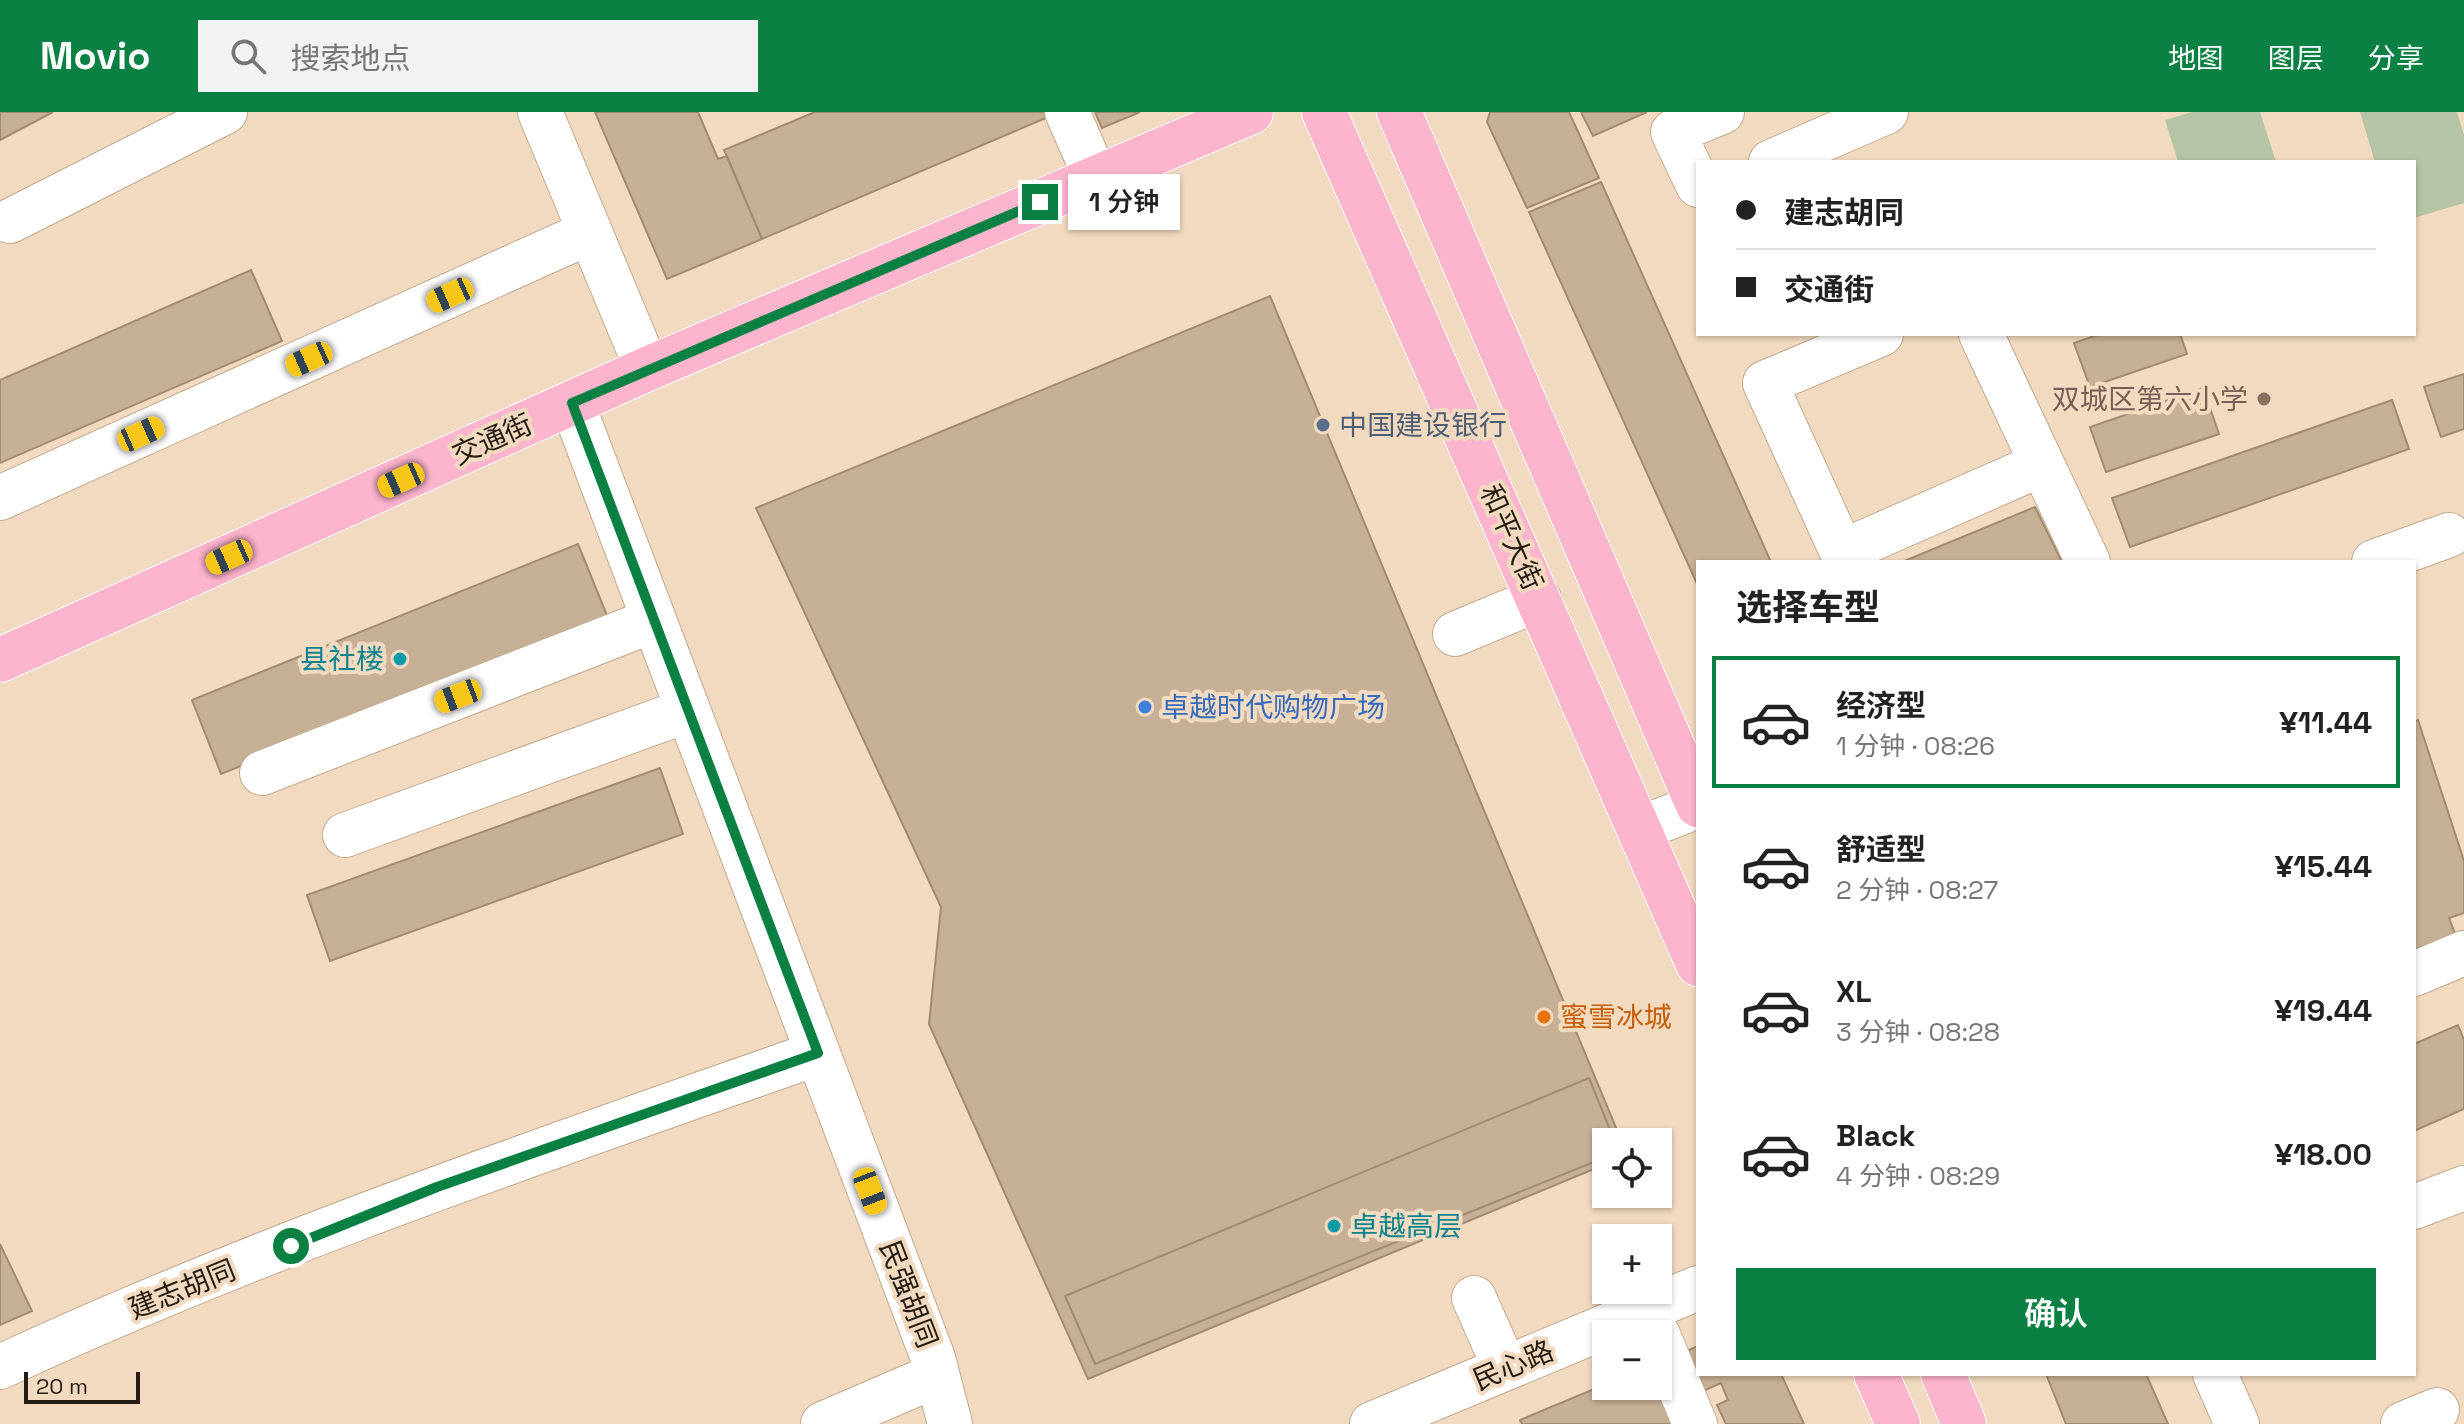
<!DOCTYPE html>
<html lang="zh">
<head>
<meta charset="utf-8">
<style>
  body { margin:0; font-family:"Space Grotesk","Noto Sans SC",sans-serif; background:#f2f2f2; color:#222; height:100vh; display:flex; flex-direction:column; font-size:30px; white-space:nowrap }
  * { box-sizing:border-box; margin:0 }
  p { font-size:26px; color:#767676 }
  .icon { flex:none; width:44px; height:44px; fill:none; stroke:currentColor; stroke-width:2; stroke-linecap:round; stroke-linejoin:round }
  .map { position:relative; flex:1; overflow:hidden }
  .sheet { position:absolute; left:1696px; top:448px; width:720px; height:816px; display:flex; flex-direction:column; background:#fff; border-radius:0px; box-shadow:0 2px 6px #0004 }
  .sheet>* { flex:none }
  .hud { position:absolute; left:1696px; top:48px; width:720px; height:176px; border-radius:0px; box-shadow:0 2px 6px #0004; display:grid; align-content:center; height:176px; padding:0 40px; background:#fff }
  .buttons { position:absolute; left:1592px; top:1016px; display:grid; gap:16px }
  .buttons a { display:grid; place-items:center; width:80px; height:80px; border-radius:0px; background:#fff; box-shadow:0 2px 6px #0004; font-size:40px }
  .scale { position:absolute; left:24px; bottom:20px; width:116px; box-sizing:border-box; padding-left:8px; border:4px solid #241c12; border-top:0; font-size:22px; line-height:28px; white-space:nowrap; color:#241c12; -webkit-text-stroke:6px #f1dabf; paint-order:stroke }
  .end { position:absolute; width:36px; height:36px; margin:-18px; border:10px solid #0b8043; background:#fff; box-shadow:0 0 0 4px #fff }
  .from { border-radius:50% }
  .bubble { position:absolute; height:56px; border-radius:0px; background:#fff; box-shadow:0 2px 6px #0004; font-size:26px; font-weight:600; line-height:56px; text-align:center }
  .car { position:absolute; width:24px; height:48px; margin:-24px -12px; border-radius:10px; box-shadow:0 0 6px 2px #0007; background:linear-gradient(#f5c518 24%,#345 0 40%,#f5c518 0 76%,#345 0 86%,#f5c518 0) }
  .hud b { display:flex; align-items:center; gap:28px; height:76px; font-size:30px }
  .hud b+b { border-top:2px solid #e0e0e0 }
  .hud i { width:20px; height:20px; background:#222 }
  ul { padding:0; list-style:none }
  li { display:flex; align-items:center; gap:24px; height:132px; margin:0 16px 12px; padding:0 24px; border:4px solid transparent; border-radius:0px }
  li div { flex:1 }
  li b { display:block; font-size:30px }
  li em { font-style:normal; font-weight:600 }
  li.current { border-color:#0b8043 }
  li>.icon { width:72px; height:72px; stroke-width:1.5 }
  h2 { padding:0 40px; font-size:36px; line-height:96px }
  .action { display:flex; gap:16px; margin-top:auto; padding:16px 40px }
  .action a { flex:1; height:92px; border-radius:0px; background:#0b8043; color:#fff; font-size:32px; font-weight:600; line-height:92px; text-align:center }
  header { display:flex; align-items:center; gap:48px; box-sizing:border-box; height:112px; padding:0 40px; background:#0b8043; color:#fff }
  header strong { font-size:38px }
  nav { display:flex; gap:44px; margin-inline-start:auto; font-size:28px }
  .search { width:560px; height:72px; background:#f2f2f2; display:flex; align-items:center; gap:20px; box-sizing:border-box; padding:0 28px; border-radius:0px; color:#767676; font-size:30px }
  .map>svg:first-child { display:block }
  .green { fill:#b5c4a5 }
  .building { fill:#c6b095; stroke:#a08b71; stroke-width:2 }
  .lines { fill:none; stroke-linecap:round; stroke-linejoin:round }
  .minor-casing { stroke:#c0aa8f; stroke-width:46 }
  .major-casing { stroke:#fff; stroke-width:46 }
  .minor { stroke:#fff; stroke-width:44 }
  .major { stroke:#fdb4cd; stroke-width:44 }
  .route { stroke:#0b8043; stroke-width:10 }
  .education-dot { fill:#8d6e63; stroke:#f1dabf; stroke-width:3 }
  .service-dot { fill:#5c6f8a; stroke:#f1dabf; stroke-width:3 }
  .culture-dot { fill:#0f9aa8; stroke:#f1dabf; stroke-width:3 }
  .shop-dot { fill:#3f7fe0; stroke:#f1dabf; stroke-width:3 }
  .food-dot { fill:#e8710a; stroke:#f1dabf; stroke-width:3 }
  .labels { text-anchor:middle; stroke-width:8; stroke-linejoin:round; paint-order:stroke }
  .education-label { font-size:28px; fill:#785e54; stroke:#f1dabf; text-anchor:end }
  .service-label { font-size:28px; fill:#4e5e75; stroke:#f1dabf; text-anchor:start }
  .street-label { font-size:28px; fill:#241c12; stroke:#f1dabf }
  .culture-label { font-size:28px; fill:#0d838f; stroke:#f1dabf; text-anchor:end }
  .shop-label { font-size:28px; fill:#366cbe; stroke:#f1dabf; text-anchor:start }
  .food-label { font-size:28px; fill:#c56008; stroke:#f1dabf; text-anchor:start }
</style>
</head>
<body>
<header>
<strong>Movio</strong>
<div class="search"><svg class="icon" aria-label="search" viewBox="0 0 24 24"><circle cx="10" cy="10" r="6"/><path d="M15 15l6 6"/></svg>搜索地点</div>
<nav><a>地图</a><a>图层</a><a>分享</a></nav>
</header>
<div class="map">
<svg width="2464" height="1312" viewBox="0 0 2464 1312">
  <rect width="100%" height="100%" fill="#f1dabf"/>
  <!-- green -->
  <path class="green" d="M2192,0H2260L2276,50H2178L2165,8Z
    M2360,0H2457L2464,23V91L2414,106V50H2375Z"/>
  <!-- building -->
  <path class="building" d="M0,0H53L0,28Z
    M595,0H698L718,47L727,44L762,127L667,167Z
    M815,0H1052L1053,3L762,127L724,38Z
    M1095,0H1140L1102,16Z
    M1490,0H1569L1599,66L1527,96L1487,10Z
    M1581,0H1647L1593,24Z
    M1601,70L1771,450H1698V474L1529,100Z
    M251,158L282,229L0,351V268Z
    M1270,184L1622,1030H1606V1052L1088,1267L929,912L941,795L756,396Z
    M2100,222H2180L2187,242L2090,275L2074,231Z
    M2464,262V317L2441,325L2424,275Z
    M2203,276L2219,322L2106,360L2090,315Z
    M2392,288L2409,337L2130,435L2112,386Z
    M2035,395L2062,450H1902Z
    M578,432L608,506L221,662L192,588Z
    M2418,608L2464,749V801L2449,806L2457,827L2414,844V610Z
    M660,656L683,722L330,849L307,783Z
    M2458,913L2464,928V997L2414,1019V932Z
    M1589,966L1615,1030H1606V1045L1095,1252L1065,1184Z
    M0,1132L32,1199L0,1213Z
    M1698,1234V1262H1781L1804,1312H1726L1717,1293L1728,1288L1721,1271L1694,1283L1700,1298L1670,1312H1522L1520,1308L1606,1272L1658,1274V1251Z
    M2046,1262H2146L2168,1312H2066Z"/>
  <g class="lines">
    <!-- minor casing -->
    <g class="minor-casing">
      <path id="minor" d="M540,0L647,257
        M1067,0L1096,66
        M1771,50L1886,0
        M1698,73L1673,20L1722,0
        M10,109L225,0
        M1881,222L1765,271L1842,440L2042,352
        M1981,222L2088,450
        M572,291L933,1246L950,1312
        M0,386L590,120
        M2374,450L2449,423
        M1455,522L1539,487
        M262,661L654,508
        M1639,717L1698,694
        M345,723L688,598
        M2414,862L2464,841
        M2414,1095L2464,1076
        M1474,1186L1505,1256
        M1658,1223L1695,1312
        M0,1255C265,1132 543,1038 818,941
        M2215,1262L2237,1312
        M823,1312L937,1263
        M1372,1312L1698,1176
        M2403,1312L2437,1298"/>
    </g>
    <!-- major casing -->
    <g class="major-casing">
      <path id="major" d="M1324,0L1698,852
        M1399,0L1698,693
        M0,548L647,257L1251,0
        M1876,1262L1898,1312
        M1943,1262L1964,1312"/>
    </g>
    <!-- minor -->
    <use href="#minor" class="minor"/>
    <!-- major -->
    <use href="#major" class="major"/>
  </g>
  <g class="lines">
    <!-- route -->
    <path class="route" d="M291,1134L437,1075L818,941L572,291L1040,90"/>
  </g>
  <!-- markers -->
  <circle class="education-dot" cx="2264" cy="287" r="8"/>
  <circle class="service-dot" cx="1323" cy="313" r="8"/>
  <g class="culture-dot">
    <circle cx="400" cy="547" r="8"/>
    <circle cx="1334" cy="1114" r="8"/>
  </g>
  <circle class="shop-dot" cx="1145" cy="595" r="8"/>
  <circle class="food-dot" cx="1544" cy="905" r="8"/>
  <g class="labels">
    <!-- education labels -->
    <g class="education-label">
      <text x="2248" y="297">双城区第六小学</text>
    </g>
    <!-- service labels -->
    <g class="service-label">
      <text x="1339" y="323">中国建设银行</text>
    </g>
    <!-- street labels -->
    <g class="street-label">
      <text transform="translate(492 327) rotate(-24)" y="10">交通街</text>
      <text transform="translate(1512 425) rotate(66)" y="10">和平大街</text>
      <text transform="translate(182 1177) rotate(-22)" y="10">建志胡同</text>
      <text transform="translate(909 1182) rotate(69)" y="10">民强胡同</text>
      <text transform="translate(1513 1253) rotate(-23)" y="10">民心路</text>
    </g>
    <!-- culture labels -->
    <g class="culture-label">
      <text x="384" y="557">县社楼</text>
      <text x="1350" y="1124" text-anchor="start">卓越高层</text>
    </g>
    <!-- shop labels -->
    <g class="shop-label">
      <text x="1161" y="605">卓越时代购物广场</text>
    </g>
    <!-- food labels -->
    <g class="food-label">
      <text x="1560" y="915">蜜雪冰城</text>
    </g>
  </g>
</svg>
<div class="buttons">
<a><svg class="icon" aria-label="locate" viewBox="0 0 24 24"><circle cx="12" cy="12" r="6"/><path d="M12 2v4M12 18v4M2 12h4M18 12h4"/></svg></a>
<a>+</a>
<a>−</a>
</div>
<div class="scale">20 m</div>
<i class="end from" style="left:291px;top:1134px"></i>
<i class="end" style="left:1040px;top:90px"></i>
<div class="bubble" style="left:1068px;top:62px;width:112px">1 分钟</div>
<i class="car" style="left:450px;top:183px;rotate:246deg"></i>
<i class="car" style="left:309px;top:247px;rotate:246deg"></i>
<i class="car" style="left:141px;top:322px;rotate:66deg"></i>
<i class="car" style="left:401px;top:368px;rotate:246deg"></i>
<i class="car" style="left:229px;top:445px;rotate:246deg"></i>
<i class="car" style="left:458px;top:584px;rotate:249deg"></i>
<i class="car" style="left:870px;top:1079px;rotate:159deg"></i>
<div class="hud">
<b><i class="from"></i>建志胡同</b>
<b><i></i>交通街</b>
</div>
<section class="sheet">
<h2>选择车型</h2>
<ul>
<li class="current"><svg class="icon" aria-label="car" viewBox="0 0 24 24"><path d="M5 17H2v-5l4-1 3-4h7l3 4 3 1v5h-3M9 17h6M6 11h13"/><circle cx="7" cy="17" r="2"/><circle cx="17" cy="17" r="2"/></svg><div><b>经济型</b><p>1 分钟 · 08:26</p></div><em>¥11.44</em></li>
<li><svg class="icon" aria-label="car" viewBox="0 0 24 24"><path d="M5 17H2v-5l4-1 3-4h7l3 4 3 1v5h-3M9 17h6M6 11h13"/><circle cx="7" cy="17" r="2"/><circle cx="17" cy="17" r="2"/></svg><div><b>舒适型</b><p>2 分钟 · 08:27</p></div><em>¥15.44</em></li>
<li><svg class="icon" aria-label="car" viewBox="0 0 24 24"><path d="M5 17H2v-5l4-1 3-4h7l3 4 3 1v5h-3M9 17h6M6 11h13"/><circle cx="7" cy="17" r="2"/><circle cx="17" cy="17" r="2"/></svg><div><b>XL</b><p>3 分钟 · 08:28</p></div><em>¥19.44</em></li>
<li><svg class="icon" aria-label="car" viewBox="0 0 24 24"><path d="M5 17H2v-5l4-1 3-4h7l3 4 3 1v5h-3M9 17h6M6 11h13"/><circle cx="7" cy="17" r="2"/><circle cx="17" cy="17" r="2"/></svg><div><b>Black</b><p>4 分钟 · 08:29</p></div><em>¥18.00</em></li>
</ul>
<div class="action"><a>确认</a></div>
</section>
</div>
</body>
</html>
